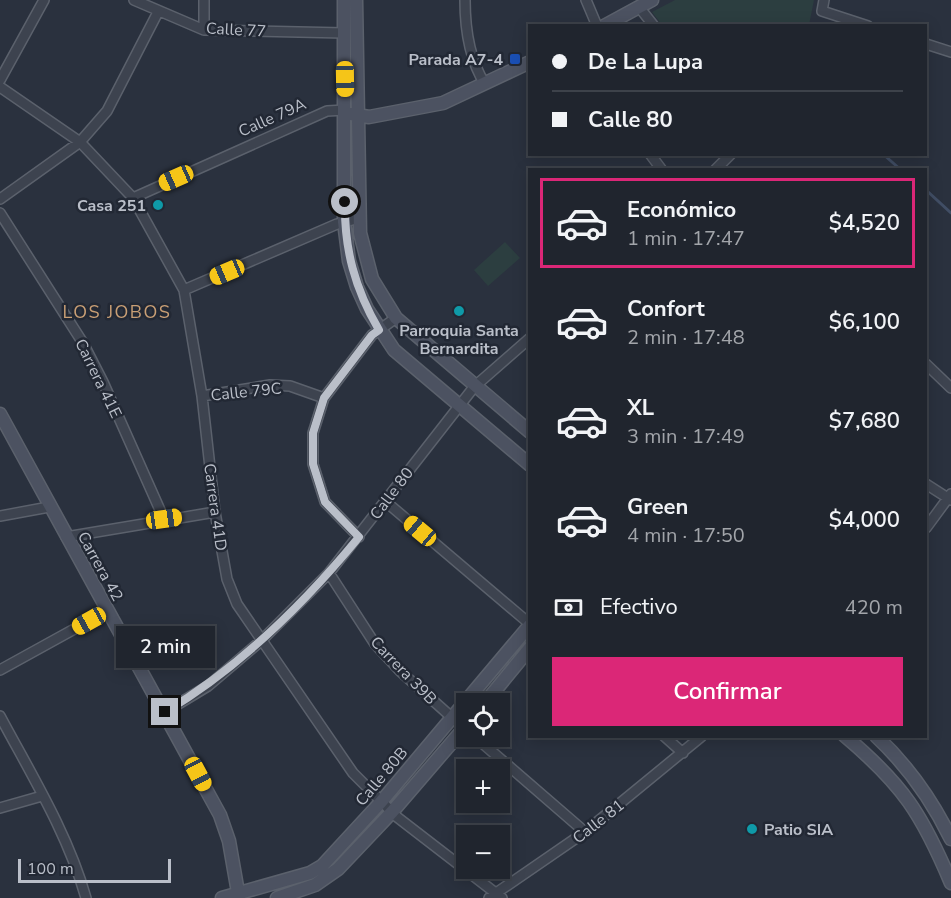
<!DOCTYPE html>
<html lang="es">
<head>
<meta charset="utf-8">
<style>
  body { margin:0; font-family:"Nunito Sans",sans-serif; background:#282d36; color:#f1f3f6; height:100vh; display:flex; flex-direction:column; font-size:22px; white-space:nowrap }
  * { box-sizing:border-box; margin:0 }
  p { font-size:20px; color:#a2a5aa }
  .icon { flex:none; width:33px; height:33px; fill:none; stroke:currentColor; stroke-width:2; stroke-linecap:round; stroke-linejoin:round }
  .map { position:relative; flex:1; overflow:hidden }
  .sheet { position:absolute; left:528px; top:168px; width:399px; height:570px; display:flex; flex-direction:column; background:#20252e; border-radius:0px; box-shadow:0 3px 15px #0003,0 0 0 2px #3d424a }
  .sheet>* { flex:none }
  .banner { position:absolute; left:528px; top:24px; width:399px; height:132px; border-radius:0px; box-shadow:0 3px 15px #0003,0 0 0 2px #3d424a; display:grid; align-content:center; height:132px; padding:0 24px; background:#20252e }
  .buttons { position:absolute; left:456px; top:693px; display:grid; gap:12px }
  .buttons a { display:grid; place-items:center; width:54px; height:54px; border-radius:0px; background:#20252e; box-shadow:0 3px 15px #0003,0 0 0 2px #3d424a; font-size:30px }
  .scale { position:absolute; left:18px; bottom:15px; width:153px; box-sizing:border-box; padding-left:6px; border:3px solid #babfc9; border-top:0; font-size:16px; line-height:21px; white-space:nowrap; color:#babfc9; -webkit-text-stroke:4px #222834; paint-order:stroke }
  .end { position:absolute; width:27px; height:27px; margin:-14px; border:8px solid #babfc9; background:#111; box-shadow:0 0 0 3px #111 }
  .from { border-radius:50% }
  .bubble { position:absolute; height:42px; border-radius:0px; background:#20252e; box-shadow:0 3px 15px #0003,0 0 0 2px #3d424a; font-size:20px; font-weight:600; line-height:42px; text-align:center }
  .car { position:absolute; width:18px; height:36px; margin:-18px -9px; border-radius:8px; box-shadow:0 0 4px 2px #0007; background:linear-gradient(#f5c518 24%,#345 0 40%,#f5c518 0 76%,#345 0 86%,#f5c518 0) }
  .banner b { display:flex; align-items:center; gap:21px; height:57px; font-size:22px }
  .banner b+b { border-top:2px solid #3d424a }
  .banner i { width:15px; height:15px; background:#f1f3f6 }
  ul { padding:10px 0 0; list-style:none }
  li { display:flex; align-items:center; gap:18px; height:90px; margin:0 12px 9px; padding:0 12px; border:3px solid transparent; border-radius:0px }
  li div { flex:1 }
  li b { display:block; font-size:22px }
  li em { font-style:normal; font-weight:600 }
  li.selected { border-color:#db2777 }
  li>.icon { width:54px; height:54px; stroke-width:1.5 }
  .pay { display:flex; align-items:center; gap:15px; height:66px; padding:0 24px; font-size:22px }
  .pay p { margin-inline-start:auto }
  .action { display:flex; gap:12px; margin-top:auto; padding:12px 24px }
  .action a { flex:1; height:69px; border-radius:0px; background:#db2777; color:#fff; font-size:24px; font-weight:600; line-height:69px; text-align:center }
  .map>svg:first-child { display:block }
  .green { fill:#2c3e40 }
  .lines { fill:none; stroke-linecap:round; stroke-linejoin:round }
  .stream { stroke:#414e65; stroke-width:3 }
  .street-casing { stroke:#5b616c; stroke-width:12 }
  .secondary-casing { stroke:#5b616c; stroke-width:15 }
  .street { stroke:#3d434f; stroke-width:9 }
  .secondary { stroke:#4c5261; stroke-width:12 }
  .route { stroke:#babfc9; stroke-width:8 }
  .transit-dot { fill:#1a4fb4; stroke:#222834; stroke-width:2 }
  .culture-dot { fill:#0f9aa8; stroke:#222834; stroke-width:2 }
  .labels { text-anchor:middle; stroke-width:5; stroke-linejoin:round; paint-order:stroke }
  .street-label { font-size:16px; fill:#babfc9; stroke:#222834 }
  .poi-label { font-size:16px; font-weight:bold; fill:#babfc9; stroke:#222834; text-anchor:end }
  .neighbourhood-label { font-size:18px; letter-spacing:1.5px; fill:#c99f75; stroke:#222834 }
</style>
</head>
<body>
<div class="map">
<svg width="951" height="898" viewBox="0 0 951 898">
  <rect width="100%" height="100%" fill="#2a313e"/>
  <!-- green -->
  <path class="green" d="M675,0H814L809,25H662L652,12Z
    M505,242L520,258L488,286L474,270Z"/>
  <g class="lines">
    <!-- stream -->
    <path class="stream" d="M883,154L901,170
      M926,190L951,213"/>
    <!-- street casing -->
    <g class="street-casing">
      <path id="street" d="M134,0L204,30L344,33
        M204,0V30
        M465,0C465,29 469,59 485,84
        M586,0L597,26
        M824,0L822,11L868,26
        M639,7L654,26
        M926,44L951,52
        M0,80L44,0
        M0,87L80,142L133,198L184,290L202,396L215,512L227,579L237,604L353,773L397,817L502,898
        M650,154L662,170
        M715,170L731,154
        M133,198L327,111L345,110
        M0,199L80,142L107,111L158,12
        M0,213L83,343L103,382L164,519
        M184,290L337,224L360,218
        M926,364L951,388
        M202,396L270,385L290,386L324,398
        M926,484L951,500
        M385,501L530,624
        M0,516L49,507
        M926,528L951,494
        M66,537L215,512
        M359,537L325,502L313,464V433L324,398L372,335L396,318
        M329,573L375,644L400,671L466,730
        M0,670L107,611
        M165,712L208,686L262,640L329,573L474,387L530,338
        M0,716C31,774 68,834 86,898
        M474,736L585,832
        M664,736L683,753
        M0,808L42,796
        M489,898L585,832L702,736"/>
    </g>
    <!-- secondary casing -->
    <g class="secondary-casing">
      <path id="secondary" d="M344,0V222L349,261L357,287L367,309L394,350L530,465
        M356,0L360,233L372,279L396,318L530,432
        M604,26L652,0
        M351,114L369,117L443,103L530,62
        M0,414L220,815L229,841L239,898
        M484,704L530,648
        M845,736C903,785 922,814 951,883
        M876,736C908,766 932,800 951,839
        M222,898L310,873L322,866L381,802L530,625
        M277,898L315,885L338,869L392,812L466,726"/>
    </g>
    <!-- street -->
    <use href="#street" class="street"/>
    <!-- secondary -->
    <use href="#secondary" class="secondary"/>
  </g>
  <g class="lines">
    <!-- route -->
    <path class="route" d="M165,712C240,667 304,604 359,537L325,502L313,464V433L324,398L372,335L379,330C355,289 344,249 345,202"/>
  </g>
  <!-- markers -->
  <rect class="transit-dot" x="509" y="53" width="12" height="12" rx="3"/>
  <g class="culture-dot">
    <circle cx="158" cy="205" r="6"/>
    <circle cx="459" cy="311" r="6"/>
    <circle cx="752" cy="829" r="6"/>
  </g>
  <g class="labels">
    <!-- street labels -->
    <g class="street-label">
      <text transform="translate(236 29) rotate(3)" y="6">Calle 77</text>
      <text transform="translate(272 117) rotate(-24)" y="6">Calle 79A</text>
      <text transform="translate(99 378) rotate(64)" y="6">Carrera 41E</text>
      <text transform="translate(246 391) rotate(-6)" y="6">Calle 79C</text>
      <text transform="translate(391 493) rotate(-53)" y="6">Calle 80</text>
      <text transform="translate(216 507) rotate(82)" y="6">Carrera 41D</text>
      <text transform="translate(101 566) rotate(61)" y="6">Carrera 42</text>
      <text transform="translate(404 670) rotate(46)" y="6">Carrera 39B</text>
      <text transform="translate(381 776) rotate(-50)" y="6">Calle 80B</text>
      <text transform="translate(598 821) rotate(-38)" y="6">Calle 81</text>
    </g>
    <!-- poi labels -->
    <g class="poi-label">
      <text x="503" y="65">Parada A7-4</text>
      <text x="146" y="211">Casa 251</text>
      <text x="459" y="336" text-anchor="middle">Parroquia Santa<tspan x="459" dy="18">Bernardita</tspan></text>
      <text x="764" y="835" text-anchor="start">Patio SIA</text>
    </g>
    <!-- neighbourhood labels -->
    <g class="neighbourhood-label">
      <text x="117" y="318">LOS JOBOS</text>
    </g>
  </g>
</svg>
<div class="buttons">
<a><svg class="icon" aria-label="locate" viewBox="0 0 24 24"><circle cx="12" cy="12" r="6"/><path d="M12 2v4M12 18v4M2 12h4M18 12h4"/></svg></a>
<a>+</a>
<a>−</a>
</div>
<div class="scale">100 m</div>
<i class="end from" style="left:345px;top:202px"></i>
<i class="end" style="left:165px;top:712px"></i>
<div class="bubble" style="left:116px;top:626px;width:99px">2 min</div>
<i class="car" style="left:345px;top:79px;rotate:179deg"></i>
<i class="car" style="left:176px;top:178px;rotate:246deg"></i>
<i class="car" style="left:227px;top:272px;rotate:247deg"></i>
<i class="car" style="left:164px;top:519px;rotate:82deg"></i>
<i class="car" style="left:420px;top:531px;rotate:310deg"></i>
<i class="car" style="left:89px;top:621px;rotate:241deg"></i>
<i class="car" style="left:198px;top:774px;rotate:152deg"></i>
<div class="banner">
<b><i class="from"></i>De La Lupa</b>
<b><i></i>Calle 80</b>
</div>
<section class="sheet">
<ul>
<li class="selected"><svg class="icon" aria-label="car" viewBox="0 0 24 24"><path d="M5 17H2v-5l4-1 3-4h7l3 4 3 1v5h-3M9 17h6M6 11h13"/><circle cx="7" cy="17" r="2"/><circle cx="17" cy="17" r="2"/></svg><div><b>Económico</b><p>1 min · 17:47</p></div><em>$4,520</em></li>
<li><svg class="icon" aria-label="car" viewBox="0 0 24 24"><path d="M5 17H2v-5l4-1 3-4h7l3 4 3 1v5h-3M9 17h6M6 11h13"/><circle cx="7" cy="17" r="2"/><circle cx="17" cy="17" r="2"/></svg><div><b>Confort</b><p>2 min · 17:48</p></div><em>$6,100</em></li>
<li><svg class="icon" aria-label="car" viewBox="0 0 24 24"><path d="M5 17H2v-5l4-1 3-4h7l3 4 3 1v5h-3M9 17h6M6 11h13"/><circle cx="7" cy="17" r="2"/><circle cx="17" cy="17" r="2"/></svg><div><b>XL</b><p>3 min · 17:49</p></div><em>$7,680</em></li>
<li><svg class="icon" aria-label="car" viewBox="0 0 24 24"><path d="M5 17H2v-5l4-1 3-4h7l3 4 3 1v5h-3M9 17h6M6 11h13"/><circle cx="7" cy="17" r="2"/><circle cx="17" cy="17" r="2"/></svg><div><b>Green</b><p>4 min · 17:50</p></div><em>$4,000</em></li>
</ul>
<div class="pay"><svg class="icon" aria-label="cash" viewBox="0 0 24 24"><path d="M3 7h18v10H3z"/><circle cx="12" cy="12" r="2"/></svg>Efectivo<p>420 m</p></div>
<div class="action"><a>Confirmar</a></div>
</section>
</div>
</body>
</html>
